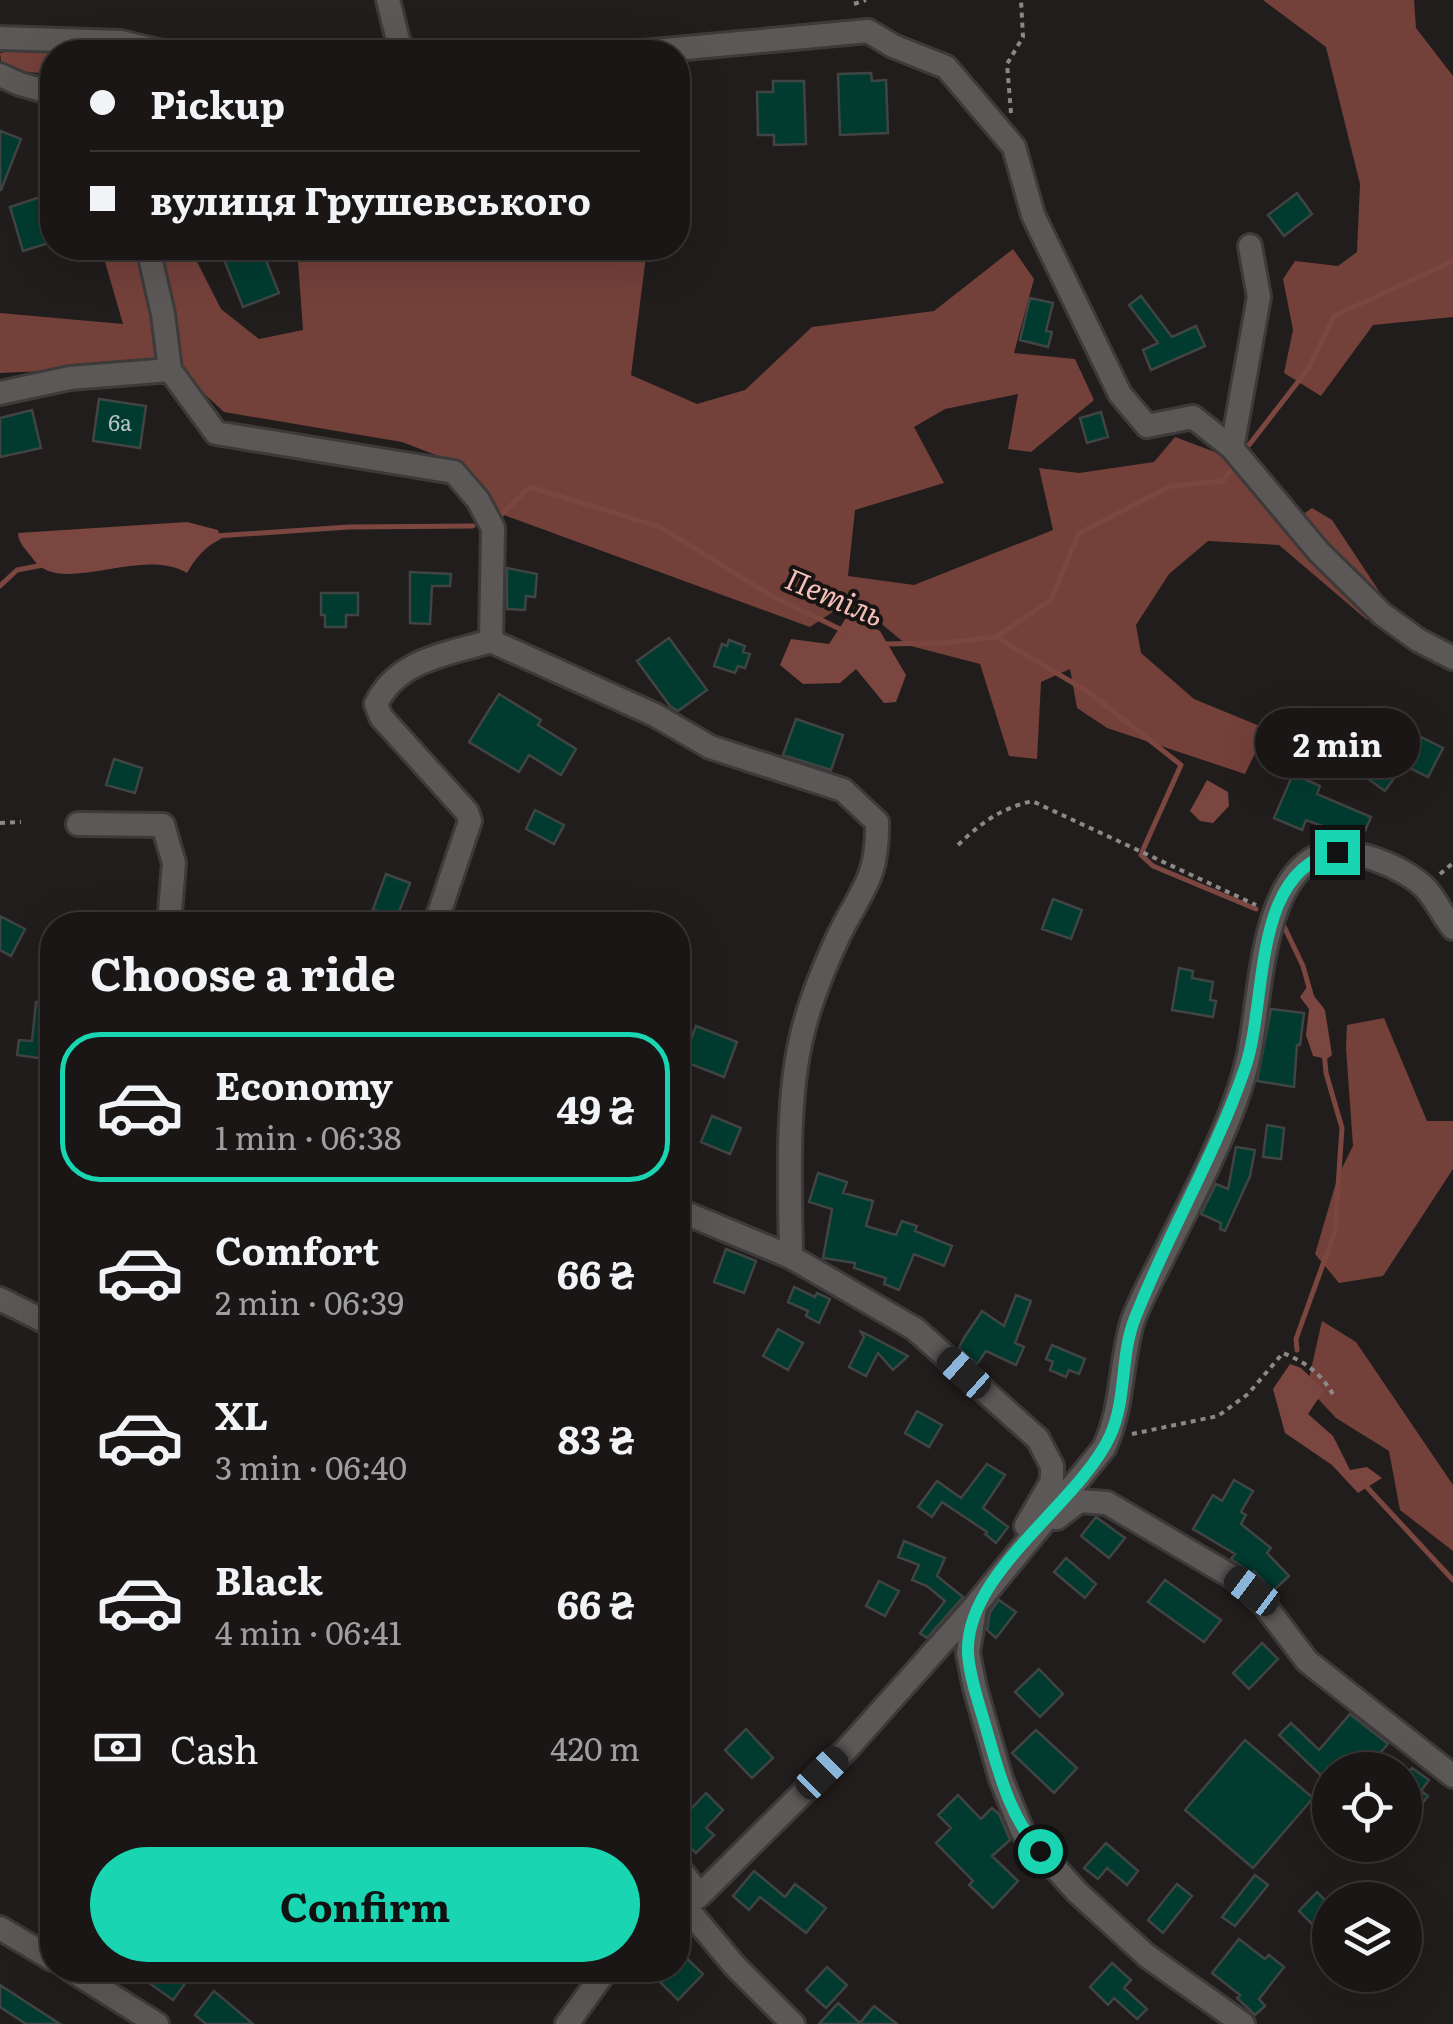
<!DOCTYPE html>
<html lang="en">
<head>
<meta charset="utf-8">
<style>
  body { margin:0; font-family:Literata,serif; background:#262322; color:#f1f3f6; height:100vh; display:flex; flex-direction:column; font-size:38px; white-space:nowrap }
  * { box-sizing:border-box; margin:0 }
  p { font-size:32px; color:#9f9fa0 }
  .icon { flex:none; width:55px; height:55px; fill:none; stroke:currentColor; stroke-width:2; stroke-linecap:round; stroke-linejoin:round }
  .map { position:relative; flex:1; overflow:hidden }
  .drawer { position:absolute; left:40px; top:912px; width:650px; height:1070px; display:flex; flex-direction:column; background:#191615; border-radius:40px; box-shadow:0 10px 40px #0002,0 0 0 2px #373534 }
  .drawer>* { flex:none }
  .guide { position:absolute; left:40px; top:40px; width:650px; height:220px; border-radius:40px; box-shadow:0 10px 40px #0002,0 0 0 2px #373534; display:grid; align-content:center; height:220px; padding:0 50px; background:#191615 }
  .controls { position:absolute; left:1312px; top:1752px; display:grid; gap:20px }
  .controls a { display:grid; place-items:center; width:110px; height:110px; border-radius:50%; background:#191615; box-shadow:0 10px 40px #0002,0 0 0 2px #373534; font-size:50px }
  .end { position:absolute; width:45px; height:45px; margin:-22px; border:12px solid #19d5b2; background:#111; box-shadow:0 0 0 5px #111 }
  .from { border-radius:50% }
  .bubble { position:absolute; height:70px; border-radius:35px; background:#191615; box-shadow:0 10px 40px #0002,0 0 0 2px #373534; font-size:32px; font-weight:700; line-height:70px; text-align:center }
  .car { position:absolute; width:30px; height:60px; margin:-30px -15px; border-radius:12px; box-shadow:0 0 8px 2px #0007; background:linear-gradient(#222 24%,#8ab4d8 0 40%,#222 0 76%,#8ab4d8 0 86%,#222 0) }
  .guide b { display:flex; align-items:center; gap:35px; height:95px; font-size:38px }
  .guide b+b { border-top:2px solid #373534 }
  .guide i { width:25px; height:25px; background:#f1f3f6 }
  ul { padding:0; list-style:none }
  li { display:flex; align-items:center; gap:30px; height:150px; margin:0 20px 15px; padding:0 30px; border:5px solid transparent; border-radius:40px }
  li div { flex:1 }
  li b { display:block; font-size:38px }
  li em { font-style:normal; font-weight:700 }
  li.selected { border-color:#19d5b2 }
  li>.icon { width:90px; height:90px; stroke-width:1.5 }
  h2 { padding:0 50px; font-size:45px; line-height:120px }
  .pay { display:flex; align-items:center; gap:25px; height:110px; padding:0 50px; font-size:38px }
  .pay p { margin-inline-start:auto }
  .cta { display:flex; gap:20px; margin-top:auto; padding:20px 50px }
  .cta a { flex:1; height:115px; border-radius:60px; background:#19d5b2; color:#111; font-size:40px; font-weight:700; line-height:115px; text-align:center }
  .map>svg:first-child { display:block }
  .forest { fill:#74403a }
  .water { fill:#7b4640 }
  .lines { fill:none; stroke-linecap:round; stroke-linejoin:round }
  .stream { stroke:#7b4640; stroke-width:5 }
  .building { fill:#013b2f; stroke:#404443; stroke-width:2.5 }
  .minor-casing { stroke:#3d3a3a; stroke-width:28 }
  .path { stroke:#8b8887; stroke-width:4; stroke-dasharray:5 5; stroke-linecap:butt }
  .minor { stroke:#5c5857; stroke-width:22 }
  .route { stroke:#19d5b2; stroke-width:12 }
  .labels { text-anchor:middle; stroke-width:8; stroke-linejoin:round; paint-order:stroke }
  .number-label { font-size:22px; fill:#b7c4c0 }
  .water-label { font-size:30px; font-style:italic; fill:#f4bfb7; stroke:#171413 }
</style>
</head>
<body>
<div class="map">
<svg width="1453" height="2024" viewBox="0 0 1453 2024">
  <rect width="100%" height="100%" fill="#211d1c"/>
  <!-- forest -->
  <path class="forest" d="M1263,0H1414L1416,28L1453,76V317L1373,325L1321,396L1284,373L1293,330L1283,279L1295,261L1338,266L1357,252L1360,184L1326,47Z
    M45,43L87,49L90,52H52V74L2,70L0,53Z
    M101,248H190L221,309L259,339L303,330L297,248H647L631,375L697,404L745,390L812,327L934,311L1013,249L1034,279L1014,353L1075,359L1094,400L1031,452L1008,449L1018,394L945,409L914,427L944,483L855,510L848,576L914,585L1053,530L1039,468L1079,473L1154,462L1175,437L1223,455L1288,525L1312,508L1332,520L1381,594L1367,620L1279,545L1208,541L1169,574L1136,625L1141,653L1194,699L1267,729L1245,774L1107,728L1077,708L1070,669L1041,682L1037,759L1009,756L980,664L907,645L878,621L837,609L810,627L493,511L462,465L402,442L224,412L173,365L0,373V313L123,324Z
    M1384,1018L1427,1121H1453V1169L1383,1276L1339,1283L1315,1254L1338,1176L1353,1146L1346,1048L1347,1025Z
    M1322,1321L1356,1342L1453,1485V1551L1400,1510L1389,1451L1336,1418L1307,1387Z"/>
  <!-- water -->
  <path class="water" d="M187,522L218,530L221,539C205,546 195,559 187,573C141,545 60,598 33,559C26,549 19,545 18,533Z
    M848,615L880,631L906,675L896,702L884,703L856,669L840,683L803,684L780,665L791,639L829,644Z
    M1207,780L1228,792L1229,806L1213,823L1200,821L1190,811Z
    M1307,987L1325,1010L1332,1055L1327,1059L1313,1056L1306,1035L1309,1009L1300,997Z
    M1290,1364L1301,1368L1324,1390L1308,1414L1333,1436L1350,1470L1367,1467L1382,1478L1358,1493L1332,1465L1285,1433L1273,1389Z"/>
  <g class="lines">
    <!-- stream -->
    <path class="stream" d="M1249,445L1308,369L1334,316L1453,261
      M501,515L530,487L660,527L772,596L844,631
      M216,536L349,527L473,526
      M0,586L17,570L43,565
      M996,637L1090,693L1181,765L1142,852
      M882,644L943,643L996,637L1051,600L1079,533L1171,486L1223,481L1232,469
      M1141,855L1153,866L1256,909
      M1281,920L1303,966L1312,998
      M1297,1350L1296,1339L1335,1231L1342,1128L1326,1073L1324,1052
      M1363,1483L1453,1580"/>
  </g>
  <!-- building -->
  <path class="building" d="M871,73L872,81L886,80L888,133L840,135L838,74Z
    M773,81H804L806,144L774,145V135H758L757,92H773Z
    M0,131L21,139L1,190H0Z
    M1297,193L1312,214L1284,236L1268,215Z
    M46,195L52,215V242L23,251L10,207Z
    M261,248L279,293L243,307L225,262Z
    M1141,296L1172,337L1196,326L1205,346L1151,370L1143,350L1158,343L1129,305Z
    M1030,298L1053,303L1046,331L1052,332L1048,347L1020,340Z
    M99,399L146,406L140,448L93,441Z
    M32,410L41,448L0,457V418Z
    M1101,412L1108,437L1087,443L1080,418Z
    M507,568L537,574L535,597L526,596L525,610L507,609Z
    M410,572L451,574L450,586H432L430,624L410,623Z
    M321,593H358V615H346V627H325V615H321Z
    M669,638L707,690L678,711L670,706L637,661Z
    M729,640L745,646L743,652L750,654L745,668L738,666L735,673L714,666L722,644L727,646Z
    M499,694L541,720L538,725L576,749L561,775L529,755L519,772L469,742Z
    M796,719L843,735L831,770L783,755Z
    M1421,737L1443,748L1428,777L1406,766Z
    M1376,751L1401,768L1385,791L1360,773Z
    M114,759L142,768L135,793L106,785Z
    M1293,774L1320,786L1317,794L1371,817L1361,840L1306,820L1302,830L1274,818Z
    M535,810L564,825L554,844L526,829Z
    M386,874L410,883L394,925H375L380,912L373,909Z
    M1053,899L1082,910L1071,939L1042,929Z
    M0,916L25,929L11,956L0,950Z
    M1179,968L1193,971L1192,978L1213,982L1210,1000L1216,1001L1213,1017L1172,1010Z
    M36,1002L52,1003V1051L47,1050L46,1059L17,1055L19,1040L32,1041Z
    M1271,1009L1304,1013L1300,1045H1297L1294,1087L1257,1081Z
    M696,1026L737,1042L724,1077L683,1061Z
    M712,1116L741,1128L730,1154L701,1142Z
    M1267,1125L1284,1128L1281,1159L1263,1157Z
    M1236,1147L1255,1150L1250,1176L1225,1231L1220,1229L1221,1223L1201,1214L1216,1184L1228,1189Z
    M818,1173L847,1182L843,1193L873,1201L866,1226L896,1235L902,1221L917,1226L915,1231L952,1246L944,1266L914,1254L899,1290L884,1284L886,1278L854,1268L855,1263L823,1258L832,1209L809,1202Z
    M726,1249L756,1261L744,1293L714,1282Z
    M794,1287L815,1297L817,1293L830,1299L819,1323L806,1316L808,1311L788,1302Z
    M1016,1295L1031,1301L1015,1343L1024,1347L1016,1365L986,1351L977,1364L959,1348L964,1338L982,1311L1004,1326Z
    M778,1329L803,1343L788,1370L763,1356Z
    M861,1332L866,1334L908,1356L893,1370L878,1353L866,1376L849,1367L864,1337Z
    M1052,1345L1085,1359L1079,1374L1069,1370L1066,1377L1050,1370L1053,1362L1046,1359Z
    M917,1411L942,1425L929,1447L905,1433Z
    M987,1464L1005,1475L983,1508L1008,1527L996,1543L985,1534L987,1532L942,1502L932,1517L918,1507L937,1481L961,1498Z
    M1234,1480L1253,1491L1241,1512L1246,1515L1241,1524L1271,1548L1267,1553L1289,1576L1273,1591L1254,1571L1253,1574L1231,1559L1235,1554L1193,1529L1213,1495L1222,1501Z
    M1096,1517L1125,1538L1109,1558L1081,1536Z
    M904,1541L945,1558L937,1576L963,1597L927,1638L920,1633L945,1601L927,1586L912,1580L919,1565L898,1557Z
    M1066,1558L1096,1584L1085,1598L1054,1572Z
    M1165,1580L1221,1620L1204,1642L1148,1602Z
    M879,1581L899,1591L885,1616L866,1606Z
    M999,1600L1016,1612L996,1638L987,1630L990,1612Z
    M1262,1643L1278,1659L1249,1689L1233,1673Z
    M1039,1669L1063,1694L1040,1717L1015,1692Z
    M1350,1714L1388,1744L1365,1770H1330V1784L1279,1735L1291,1723L1319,1750Z
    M746,1729L773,1758L752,1778L725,1750Z
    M1036,1730L1077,1768L1054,1793L1012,1753Z
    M1245,1740L1313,1798L1253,1868L1185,1810Z
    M1412,1768L1429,1780L1421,1791L1428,1796L1405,1825V1777Z
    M706,1793L723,1810L706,1828L714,1835L696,1853L678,1834V1813L685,1806L689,1811Z
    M958,1795L981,1819L992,1808L999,1814L1010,1840L992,1856L1018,1881L993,1908L969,1885L973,1881L936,1843L951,1828L938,1815Z
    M1106,1843L1138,1871L1127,1885L1107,1868L1098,1879L1084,1868Z
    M754,1871L785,1897L795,1884L826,1908L806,1933L760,1897L749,1910L733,1896Z
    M1255,1875L1268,1885L1235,1926L1222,1917Z
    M1177,1884L1192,1896L1163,1933L1148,1920Z
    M1317,1892L1330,1905V1912L1315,1927L1299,1911Z
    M1239,1939L1265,1959L1269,1955L1284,1967L1259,1999L1265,2006L1255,2015L1237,1998L1240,1995L1212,1973Z
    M678,1950L703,1974L678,2000L656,1978L665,1970H678Z
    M1112,1963L1131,1980L1124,1988L1147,2009L1137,2019L1114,1998L1108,2005L1090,1987Z
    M827,1967L847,1985L826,2008L806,1990Z
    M152,1970H195L173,2000L145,1980Z
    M0,1985L60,2024H26L0,2007Z
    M214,1991L253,2024H206L195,2015Z
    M838,2003L860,2023L874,2006L897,2024H819Z"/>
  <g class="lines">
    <!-- minor casing -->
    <g class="minor-casing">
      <path id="minor" d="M388,0L401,52
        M0,38L121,42L162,52
        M643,52L868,31L893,46L946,67L1014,147L1033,215L1120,394L1147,426L1193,417L1232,448L1319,552L1382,614L1418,640L1453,658
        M0,75L20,84L52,93
        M148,248L163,314L170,370
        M0,393L70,378L170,370L216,433L454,472L478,500L493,528L491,641L655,715L710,747L843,790L877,822C878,880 862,888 839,935C824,967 810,1001 802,1035C786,1100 790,1190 791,1257
        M1232,448L1259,297L1250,246
        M78,824L163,825L174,863L169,925
        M435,925L470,821L467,812L381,717L376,704C398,659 448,654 491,641
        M678,1210L791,1257L915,1329L1038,1439L1052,1466V1481L1026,1526
        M0,1299L52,1325
        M1057,1518L1079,1501L1107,1503L1236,1579L1263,1603L1307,1661L1453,1776
        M975,1608L968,1653L975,1688L1001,1779L1022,1831L1077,1892L1147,1956L1243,2024
        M678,1867L700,1895
        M684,1905L734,1965L793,2024
        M678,1911L700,1895L847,1749L975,1606L1104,1448C1123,1408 1120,1365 1132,1323C1139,1302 1151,1281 1161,1261C1191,1199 1232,1127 1248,1059C1261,1003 1259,887 1316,857C1346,842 1406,867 1427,890C1437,902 1443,916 1453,928
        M0,1928L52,1959
        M71,1970L157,2024
        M567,2024L606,1970"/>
    </g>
    <!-- path -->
    <path class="path" d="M854,4L866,0
      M1011,113L1007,64L1023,37L1021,0
      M0,823L21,822
      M958,845C982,822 1000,809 1032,801L1256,905
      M1440,874L1453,863
      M1132,1434L1218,1416L1248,1394L1283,1353C1307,1363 1322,1374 1335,1398"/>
    <!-- minor -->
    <use href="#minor" class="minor"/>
  </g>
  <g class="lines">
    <!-- route -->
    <path class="route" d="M1040,1851C1011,1818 1000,1777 988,1735C981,1709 970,1681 968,1654C964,1573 1077,1506 1110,1436C1127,1399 1120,1355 1135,1318C1168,1233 1215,1156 1245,1068C1268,1003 1250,870 1337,852"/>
  </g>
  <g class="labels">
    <!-- number labels -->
    <g class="number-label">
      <text x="120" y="431">6а</text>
    </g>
    <!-- water labels -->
    <g class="water-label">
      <text transform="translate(834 598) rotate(23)" y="10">Петіль</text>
    </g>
  </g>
</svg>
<div class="controls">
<a><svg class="icon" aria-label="locate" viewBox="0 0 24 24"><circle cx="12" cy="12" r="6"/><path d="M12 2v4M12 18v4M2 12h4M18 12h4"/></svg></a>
<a><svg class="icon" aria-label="layers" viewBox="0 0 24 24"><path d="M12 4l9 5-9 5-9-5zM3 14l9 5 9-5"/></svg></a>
</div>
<i class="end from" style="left:1040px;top:1851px"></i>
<i class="end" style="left:1337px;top:852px"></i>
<div class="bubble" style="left:1255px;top:708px;width:165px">2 min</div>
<i class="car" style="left:964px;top:1373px;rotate:312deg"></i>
<i class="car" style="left:1252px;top:1591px;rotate:307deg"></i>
<i class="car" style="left:822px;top:1773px;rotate:45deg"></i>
<div class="guide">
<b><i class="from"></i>Pickup</b>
<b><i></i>вулиця Грушевського</b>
</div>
<section class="drawer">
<h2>Choose a ride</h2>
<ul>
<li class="selected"><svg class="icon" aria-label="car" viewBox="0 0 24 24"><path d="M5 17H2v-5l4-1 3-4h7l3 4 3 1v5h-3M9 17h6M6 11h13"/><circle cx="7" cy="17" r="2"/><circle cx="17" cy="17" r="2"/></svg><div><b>Economy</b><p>1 min · 06:38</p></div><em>49 ₴</em></li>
<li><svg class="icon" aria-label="car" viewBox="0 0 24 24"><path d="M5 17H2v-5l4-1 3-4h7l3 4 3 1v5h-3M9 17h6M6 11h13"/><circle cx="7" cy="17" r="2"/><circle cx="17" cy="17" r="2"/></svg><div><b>Comfort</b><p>2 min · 06:39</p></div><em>66 ₴</em></li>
<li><svg class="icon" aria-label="car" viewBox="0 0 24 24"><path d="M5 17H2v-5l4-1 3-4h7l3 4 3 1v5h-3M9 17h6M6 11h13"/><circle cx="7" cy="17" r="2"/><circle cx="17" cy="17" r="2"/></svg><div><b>XL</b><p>3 min · 06:40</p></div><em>83 ₴</em></li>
<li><svg class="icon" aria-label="car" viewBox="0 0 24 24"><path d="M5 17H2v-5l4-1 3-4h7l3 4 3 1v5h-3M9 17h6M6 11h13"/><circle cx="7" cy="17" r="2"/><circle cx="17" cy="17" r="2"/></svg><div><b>Black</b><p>4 min · 06:41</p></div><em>66 ₴</em></li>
</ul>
<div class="pay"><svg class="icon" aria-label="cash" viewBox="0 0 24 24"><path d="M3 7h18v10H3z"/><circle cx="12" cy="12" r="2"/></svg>Cash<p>420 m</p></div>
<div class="cta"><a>Confirm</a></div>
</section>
</div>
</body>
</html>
